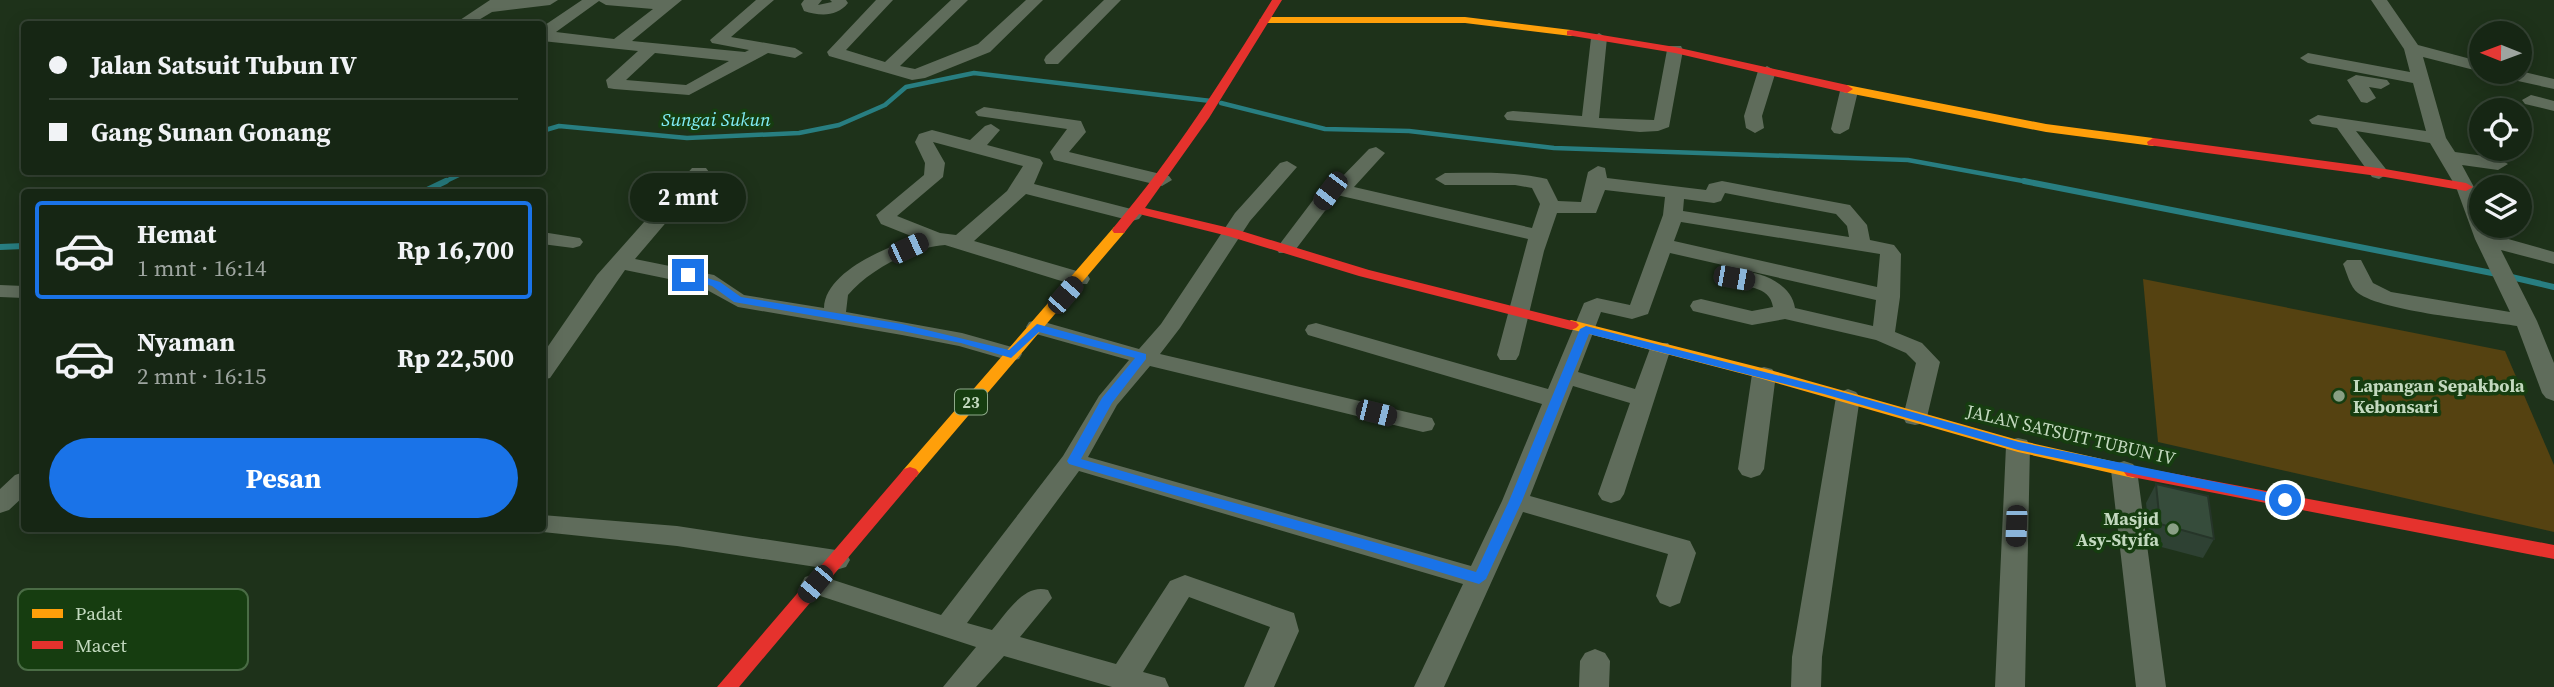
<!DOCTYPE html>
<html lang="id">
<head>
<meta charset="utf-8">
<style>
  body { margin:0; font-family:"Source Serif 4",serif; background:#233222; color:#f1f3f6; height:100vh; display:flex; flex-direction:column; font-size:26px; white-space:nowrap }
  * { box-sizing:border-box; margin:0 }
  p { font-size:23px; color:#9ea5a0 }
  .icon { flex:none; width:38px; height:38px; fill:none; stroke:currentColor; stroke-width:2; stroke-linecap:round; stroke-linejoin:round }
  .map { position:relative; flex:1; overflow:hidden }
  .panel { position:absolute; left:21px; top:189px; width:525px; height:343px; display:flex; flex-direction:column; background:#162614; border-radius:7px; box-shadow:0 4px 18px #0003,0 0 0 2px #354334 }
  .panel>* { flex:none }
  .guide { position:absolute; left:21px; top:21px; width:525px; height:154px; border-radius:7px; box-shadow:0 4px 18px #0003,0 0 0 2px #354334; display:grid; align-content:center; height:154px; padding:0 28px; background:#162614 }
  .needle { width:46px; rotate:271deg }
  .controls { position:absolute; left:2469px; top:21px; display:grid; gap:14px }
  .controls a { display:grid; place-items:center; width:63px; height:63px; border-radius:50%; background:#162614; box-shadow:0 4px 18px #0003,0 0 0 2px #354334; font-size:35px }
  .end { position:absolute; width:32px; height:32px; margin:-16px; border:9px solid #1a73e8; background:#fff; box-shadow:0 0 0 4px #fff }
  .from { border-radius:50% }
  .bubble { position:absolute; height:49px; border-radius:24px; background:#162614; box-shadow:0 4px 18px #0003,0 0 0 2px #354334; font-size:23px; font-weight:700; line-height:49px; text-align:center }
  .car { position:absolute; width:21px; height:42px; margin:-21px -10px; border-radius:9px; box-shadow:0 0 5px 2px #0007; background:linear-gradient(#222 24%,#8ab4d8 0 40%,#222 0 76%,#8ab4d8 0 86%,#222 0) }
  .guide b { display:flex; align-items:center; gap:24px; height:66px; font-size:26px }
  .guide b+b { border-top:2px solid #354334 }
  .guide i { width:18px; height:18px; background:#f1f3f6 }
  ul { padding:12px 0 0; list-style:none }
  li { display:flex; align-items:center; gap:21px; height:98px; margin:0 14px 10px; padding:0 14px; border:4px solid transparent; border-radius:7px }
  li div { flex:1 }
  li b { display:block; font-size:26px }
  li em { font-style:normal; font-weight:700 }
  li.active { border-color:#1a73e8 }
  li>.icon { width:63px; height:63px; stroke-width:1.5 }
  .cta { display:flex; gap:14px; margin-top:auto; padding:14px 28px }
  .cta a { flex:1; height:80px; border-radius:42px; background:#1a73e8; color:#fff; font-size:28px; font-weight:700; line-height:80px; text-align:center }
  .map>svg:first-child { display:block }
  .green { fill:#554211 }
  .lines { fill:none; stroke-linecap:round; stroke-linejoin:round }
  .stream-far1 { stroke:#287e81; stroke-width:4.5 }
  .stream { stroke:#287e81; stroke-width:6 }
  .street { fill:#5f6c5b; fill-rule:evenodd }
  .slow { fill:#ff9f0a; fill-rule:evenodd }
  .jam { fill:#e5322d; fill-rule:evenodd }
  .wall { fill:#2e4133 }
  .building { fill:#364c3b; stroke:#263529; stroke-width:2 }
  .route { fill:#1a73e8 }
  .poi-dot { fill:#899f85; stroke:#163d10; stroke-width:2.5 }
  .labels { text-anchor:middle; stroke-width:7; stroke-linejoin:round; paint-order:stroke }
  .shield { fill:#163d10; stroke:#8faa8a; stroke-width:2 }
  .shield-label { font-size:16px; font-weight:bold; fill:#c3d9bf }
  .poi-label { font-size:18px; font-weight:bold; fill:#c3d9bf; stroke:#163d10; text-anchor:start }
  .street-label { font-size:18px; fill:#c3d9bf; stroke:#163d10 }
  .water-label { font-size:19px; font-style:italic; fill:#80eef6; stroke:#163d10 }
  .key { fill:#163d10; stroke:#4a6c45; stroke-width:2 }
  .key-label { font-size:19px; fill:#c3d9bf }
</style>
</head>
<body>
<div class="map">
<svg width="2554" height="687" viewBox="0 0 2554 687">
  <rect width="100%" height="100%" fill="#1e321a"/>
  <!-- green -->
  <path class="green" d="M2143,279L2505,351L2554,465V532L2158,442Z"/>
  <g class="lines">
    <!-- stream-far1 -->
    <path class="stream-far1" d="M1221,103L1325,129L1409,131L1554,148L1908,160L2034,183
      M542,131L559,126L687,138L799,133L839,125L885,105L906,87L974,73L1211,101
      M442,183L465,172"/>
    <!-- stream -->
    <path class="stream" d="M2024,181L2497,274
      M423,192L446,181
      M0,247L24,246
      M2507,276L2554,287"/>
    <!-- street -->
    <path class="street" d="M490,0H558L550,5L492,12L472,24H454Z
      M582,0H682L632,41L745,52L749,50L712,43L710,40L756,0H774L731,37L795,48L803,53L795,58L768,53L689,95L614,89L608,88L606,80L638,51L542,41V27ZM599,1L606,5L653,9L614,39L556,32ZM655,53L729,61L686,85L626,80Z
      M804,0H822L818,5L832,2L830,0H846L848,3C837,17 820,16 804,11L801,4Z
      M876,0H893L846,50L885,62L951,0H968L900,66L915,69L978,44L1026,0H1043L990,52L925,78L912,80L829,56L827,52Z
      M1104,0H1121L1058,64H1046L1044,60L1046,56Z
      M2371,0H2387L2418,45L2482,62V72L2423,57L2446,138L2455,152L2498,158L2508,164L2498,170L2462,165L2482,202V226H2490L2494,235L2554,252V264L2501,250L2537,321L2554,363V401L2546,398L2542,393L2517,326C2481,320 2384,312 2358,293C2350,287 2347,273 2343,264L2347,260H2361L2373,283L2391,292L2510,312L2475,239L2456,187L2430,143L2356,131L2389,173L2379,179L2372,177L2337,128L2312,124L2309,120L2318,115L2426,131L2413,83L2308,63L2300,58L2308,53L2410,72L2404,49Z
      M1599,33L1607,38L1599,118L1654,120L1667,50L1669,46H1681L1683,50L1669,127L1658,131L1640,132L1507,120L1504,116L1507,112L1513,111L1582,116L1591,38Z
      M1767,66L1776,71L1762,116L1764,128L1755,133L1746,128L1744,116L1758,71Z
      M2520,71L2554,79V89L2495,76L2492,72Z
      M2356,75L2387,80L2390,84L2381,89L2369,87L2376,98L2367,103L2361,102L2347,80Z
      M1849,86L1858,91L1849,129L1840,134L1834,133L1831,129L1840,91Z
      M2531,95L2554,101V111L2525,104L2522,100Z
      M984,107L1081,121L1086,132L1069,152L1169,176L1172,180L1162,186L1054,160L1050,152L1067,129L978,116L975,112Z
      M991,124L1000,130L987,145L1040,159L1043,163L1034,184L1139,211L1142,215L1139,219L1132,221L1026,194L974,241L1087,274L1090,279L1087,284H1071L945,245C912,247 869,270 848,295L846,312L962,333L1019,349L1022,354L1019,359L1011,361L959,346L902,335L738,307L698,285L625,270L550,378L542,380V355L597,275L692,168H706L709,172L635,259L714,275L744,295L824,308C825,272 886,247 916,238L881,224L876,215L924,175L925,163L915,142L919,134L932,130L970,140L985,126ZM933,142L1023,166L1007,191L956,235L940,233L897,216L943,177L945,163Z
      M1376,147L1385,153L1354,187L1532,228L1540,204L1532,188L1515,185H1445L1435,179L1445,173C1479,173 1514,171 1547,179L1558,201L1581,202L1588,172L1598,166L1605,168L1607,178L1706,190L1709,184L1722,181L1850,205L1867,225L1870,240L1894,245L1901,254L1900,297L1895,332L1922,343L1940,362L1927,417L1924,423L1915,425L1906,423L1903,417L1916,363L1906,353L1876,340L1785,319L1752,325L1693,311L1690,306L1693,301L1701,299L1752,311L1773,307C1770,285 1744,287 1726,283L1723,278L1726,273C1751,267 1791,280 1795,308L1873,326L1876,300L1670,253L1648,314L1632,319L1601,312L1578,372L1635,389L1652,343H1668L1671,348L1624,494L1620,500L1611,503L1602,500L1598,494L1630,403L1573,386L1530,496L1690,541L1696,553L1680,603L1670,607L1660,603L1656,596L1668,554L1523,512L1444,687H1414L1463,584L1079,471L967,623L992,630C1007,613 1024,583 1048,590L1052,598L1020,637L1116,664L1170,581L1185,575L1294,613L1299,631L1274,687H1244L1270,627L1189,597L1143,672L1165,678L1169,687H1112L1004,656L976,687H943L976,647L805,591L801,584L805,577L815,574L941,615L1063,456L1099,396L1129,360L1029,332L1026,327L1029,322L1037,320L1139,349L1161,324L1235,213L1280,163L1287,161L1297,167L1250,221L1180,328L1160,354L1432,418L1435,424L1432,430L1423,432L1150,366L1117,405L1088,457L1471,566L1502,501L1542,404L1308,335L1305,330L1308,325L1316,323L1548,389L1584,303L1597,298L1630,305L1663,215L1665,197L1605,190L1596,213H1557L1544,251L1519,355L1516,360H1500L1497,355L1528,239L1337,195L1293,253H1279L1276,249L1323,187L1336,183L1369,149ZM1725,193L1836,214L1847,226L1849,237L1683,211L1684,199L1714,203L1721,201ZM1681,222L1880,254L1877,287L1674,241Z
      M542,232L580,238L583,242L580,246L573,248L542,244Z
      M0,285L24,286V298L0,297Z
      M1764,367L1772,369L1776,374L1764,469L1760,475L1751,478L1742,475L1738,469L1752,374L1756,369Z
      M1848,389L1856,392L1860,397L1822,657L1821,687H1791L1792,657L1836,397L1840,392Z
      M2018,438L2027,440L2030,446L2025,687H1995L2006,446L2009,440Z
      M2124,461L2133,464L2137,470L2166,687H2136L2111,470L2115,464Z
      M24,472V496L9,510L0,513V489L15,475Z
      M542,515L677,526L836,550L846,553L850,560L846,567L836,570L677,546L533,531L531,528H542Z
      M1595,649L1605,653L1610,661L1609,687H1579L1580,661L1585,653Z"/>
    <!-- slow -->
    <path class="slow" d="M1465,17L1571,30L1577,33L1571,36L1465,23H1265L1259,20L1265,17Z
      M1847,85L2046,124L2153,138L2159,142L2153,146L2046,132L1843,92V86Z
      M1119,226L1124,227L1126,230L1124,233L916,477H904L901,473L904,469L1114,227Z
      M1571,320L1770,370L2018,440L2133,466L2139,468L2142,472L2139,476L2133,478L2018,452L1759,378L1566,328L1563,325Z"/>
    <!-- jam -->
    <path class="jam" d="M1272,0H1282L1209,118L1145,208L1238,230L1369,270L1576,322L1579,325L1576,328L1571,330L1359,276L1228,236L1139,214L1124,233H1114L1112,230L1114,227C1174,156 1223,79 1272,0Z
      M1571,30L1675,47L1847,85L1853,89L1847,93L1675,53L1567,35V31Z
      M2153,138L2385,169L2466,183L2473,187L2466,191L2385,177L2148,145L2147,142Z
      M2133,466L2554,545V559L2127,476L2124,472L2127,468Z
      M910,467L916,469L919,473L916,477L739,687H717L904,469Z"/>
  </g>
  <!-- wall -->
  <path class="wall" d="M2156,484L2214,539L2203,558L2150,544L2146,503Z"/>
  <!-- building -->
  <path class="building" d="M2156,484L2208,496L2214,539L2160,524Z"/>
  <!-- route -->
  <path class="route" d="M688,272L720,282L741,297L902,324L1009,350L1037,324L1146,354V359L1112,403L1081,459C1212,498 1344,532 1476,572L1509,501L1580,329L1586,326L1831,389L2019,442L2285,496L2291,500L2285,505L2018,450L1824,394L1589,334L1522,501L1486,579L1479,584C1343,542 1205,505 1069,464L1067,461L1102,398L1135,358L1039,332L1011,358L961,343L902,331L734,302L712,286L684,277V273Z"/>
  <!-- markers -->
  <g class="poi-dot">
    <circle cx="2339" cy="396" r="7"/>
    <circle cx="2173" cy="529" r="7"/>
  </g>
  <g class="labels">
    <!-- shield labels -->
    <rect class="shield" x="955" y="389.5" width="32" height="25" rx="5"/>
    <g class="shield-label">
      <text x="971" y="408">23</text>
    </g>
    <!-- poi labels -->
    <g class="poi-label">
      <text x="2353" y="392">Lapangan Sepakbola<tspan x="2353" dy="21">Kebonsari</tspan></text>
      <text x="2159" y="525" text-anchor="end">Masjid<tspan x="2159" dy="21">Asy-Styifa</tspan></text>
    </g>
    <!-- street labels -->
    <g class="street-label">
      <text transform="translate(2071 435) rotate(13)" y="6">JALAN SATSUIT TUBUN IV</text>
    </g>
    <!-- water labels -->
    <g class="water-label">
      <text x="716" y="126">Sungai Sukun</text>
    </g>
  </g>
  <!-- legend -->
  <rect x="18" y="589" width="230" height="81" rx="10" class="key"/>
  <rect x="32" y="609" width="31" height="9" fill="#ff9f0a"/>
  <rect x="32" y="641" width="31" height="8" fill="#e5322d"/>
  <g class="key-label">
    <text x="75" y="620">Padat</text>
    <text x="75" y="652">Macet</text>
  </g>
</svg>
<div class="controls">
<a><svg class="needle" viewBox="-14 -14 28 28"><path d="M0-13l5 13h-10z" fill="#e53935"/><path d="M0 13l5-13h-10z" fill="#9ea5a0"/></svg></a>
<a><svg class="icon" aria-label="locate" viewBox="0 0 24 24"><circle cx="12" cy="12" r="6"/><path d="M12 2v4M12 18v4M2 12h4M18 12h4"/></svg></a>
<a><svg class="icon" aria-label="layers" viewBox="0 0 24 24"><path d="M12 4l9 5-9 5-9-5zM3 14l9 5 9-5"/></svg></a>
</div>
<i class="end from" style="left:2285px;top:500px"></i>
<i class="end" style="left:688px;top:275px"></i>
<div class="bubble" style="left:630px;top:173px;width:116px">2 mnt</div>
<i class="car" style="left:1330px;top:191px;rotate:217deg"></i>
<i class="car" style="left:908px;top:248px;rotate:65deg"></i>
<i class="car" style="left:1734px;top:278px;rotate:100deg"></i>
<i class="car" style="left:1065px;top:295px;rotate:41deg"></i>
<i class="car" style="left:1376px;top:413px;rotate:104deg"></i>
<i class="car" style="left:2016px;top:526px;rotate:182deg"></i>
<i class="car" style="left:815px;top:584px;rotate:220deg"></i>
<div class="guide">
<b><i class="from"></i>Jalan Satsuit Tubun IV</b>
<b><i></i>Gang Sunan Gonang</b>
</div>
<section class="panel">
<ul>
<li class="active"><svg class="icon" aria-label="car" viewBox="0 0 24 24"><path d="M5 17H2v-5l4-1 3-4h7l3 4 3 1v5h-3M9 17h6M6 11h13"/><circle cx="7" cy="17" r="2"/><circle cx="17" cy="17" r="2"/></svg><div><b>Hemat</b><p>1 mnt · 16:14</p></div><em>Rp 16,700</em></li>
<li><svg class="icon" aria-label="car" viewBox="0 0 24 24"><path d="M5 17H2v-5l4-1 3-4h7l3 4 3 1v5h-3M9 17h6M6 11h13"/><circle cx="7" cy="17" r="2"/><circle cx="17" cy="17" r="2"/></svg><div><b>Nyaman</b><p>2 mnt · 16:15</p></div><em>Rp 22,500</em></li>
</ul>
<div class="cta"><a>Pesan</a></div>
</section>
</div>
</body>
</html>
